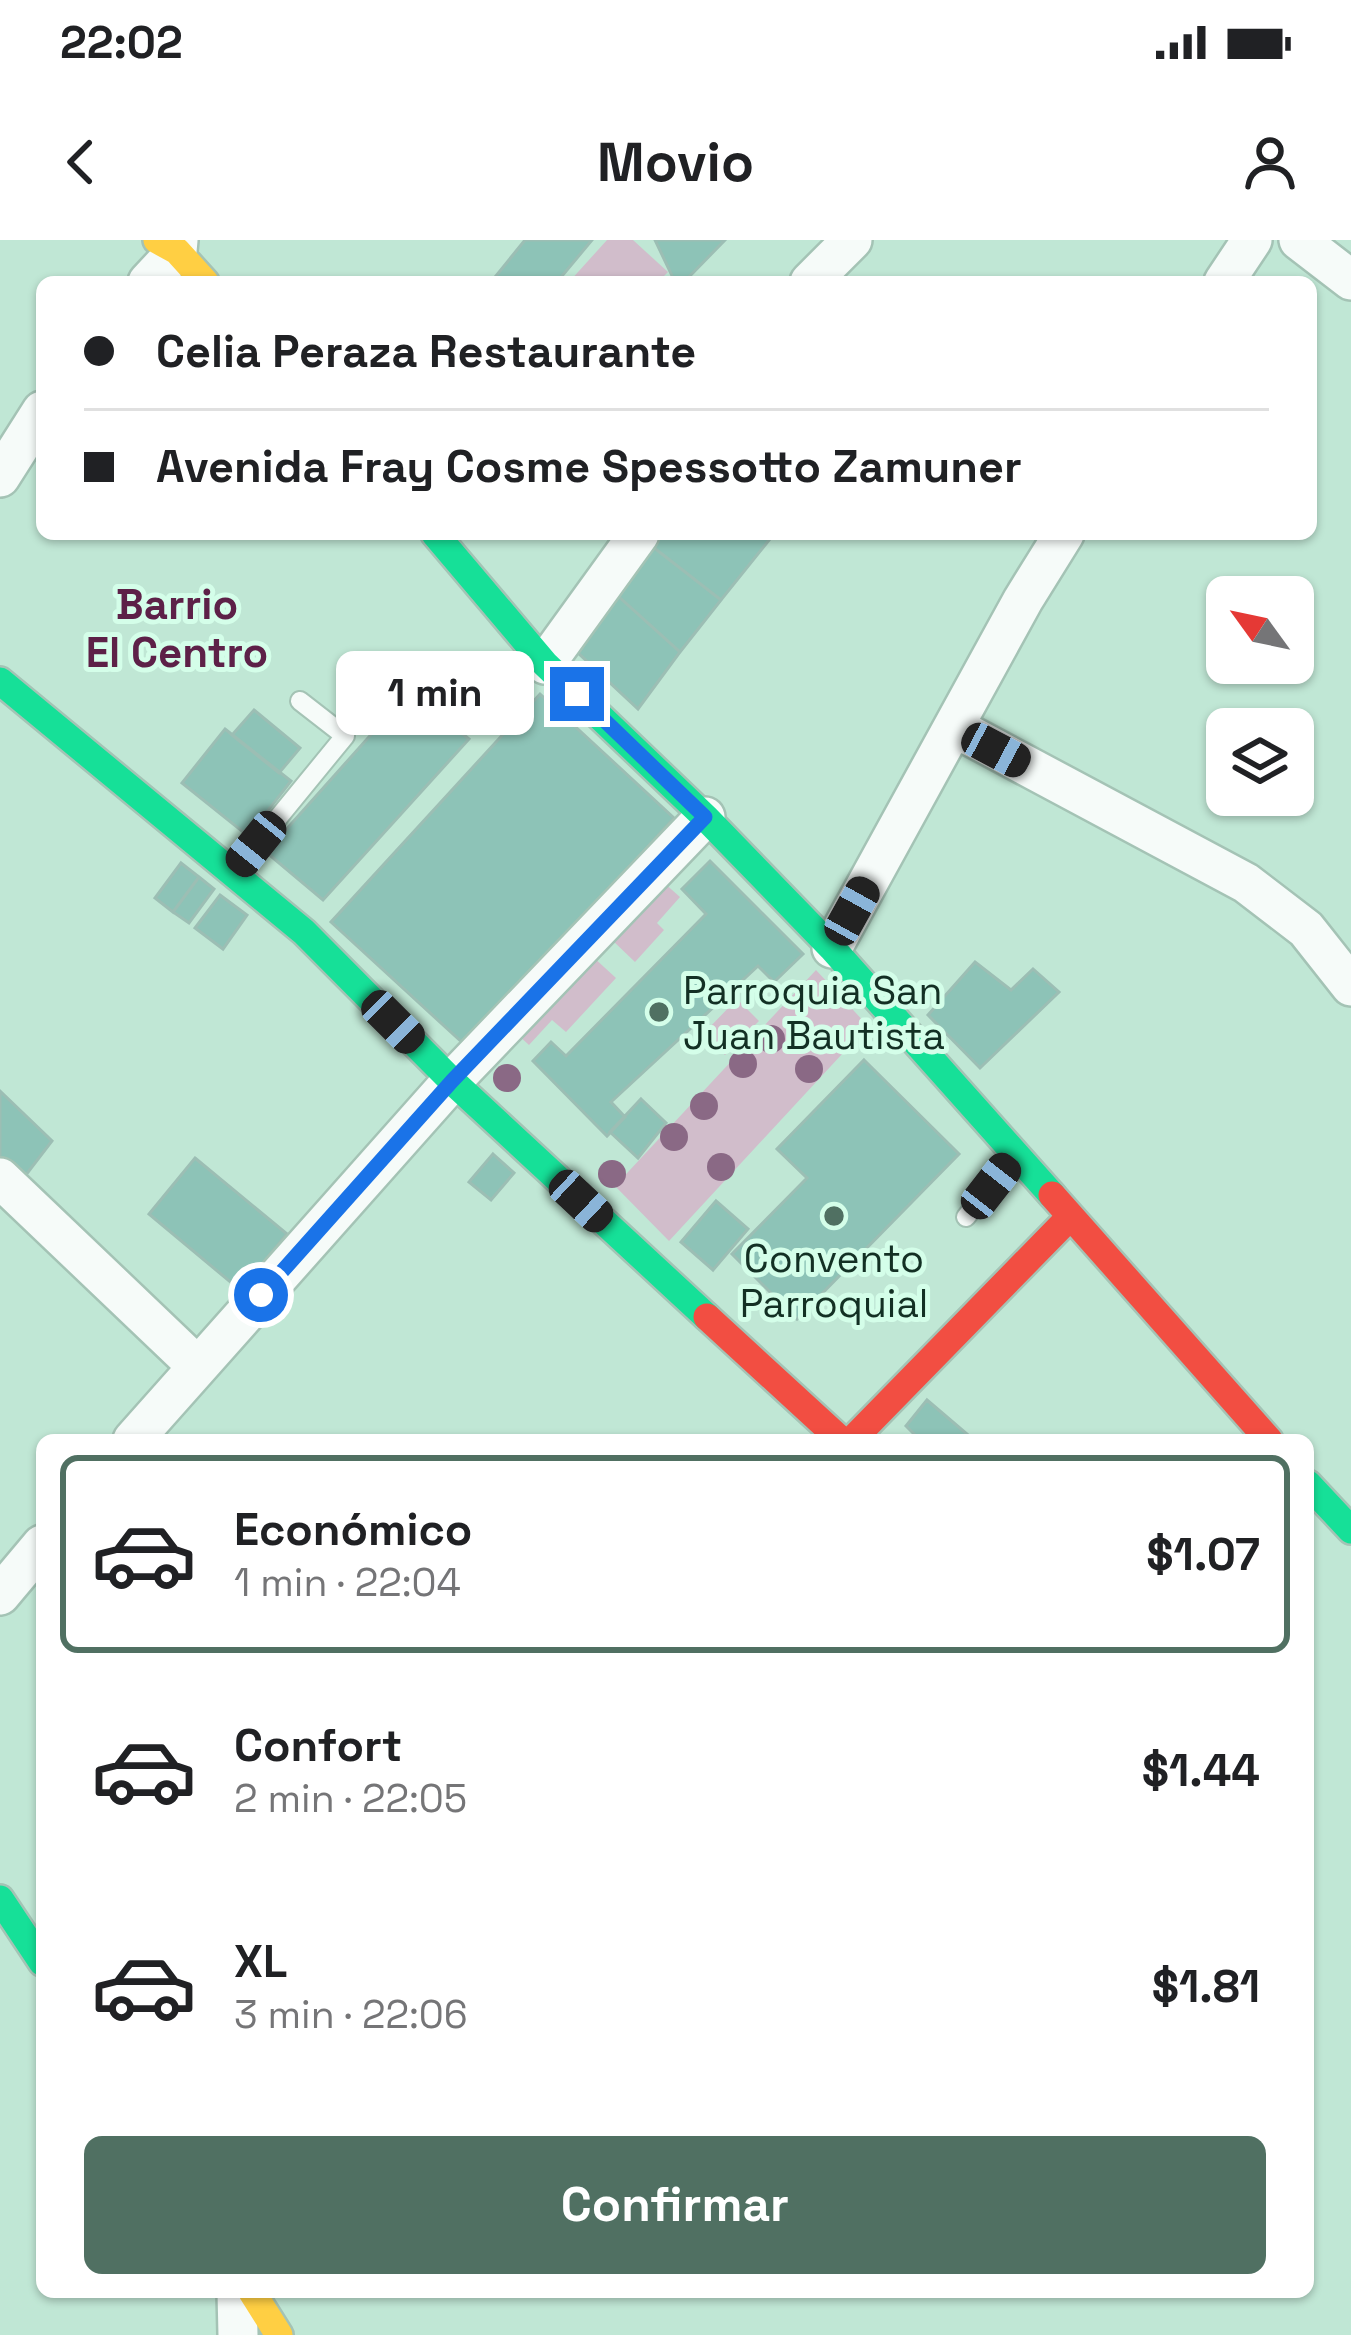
<!DOCTYPE html>
<html lang="es">
<head>
<meta charset="utf-8">
<style>
  body { margin:0; font-family:"Space Grotesk",sans-serif; background:#f2f2f2; color:#202124; height:100vh; display:flex; flex-direction:column; font-size:45px; white-space:nowrap }
  * { box-sizing:border-box; margin:0 }
  p { font-size:39px; color:#757577 }
  .icon { flex:none; width:66px; height:66px; fill:none; stroke:currentColor; stroke-width:2; stroke-linecap:round; stroke-linejoin:round }
  .map { position:relative; flex:1; overflow:hidden }
  .details { position:absolute; left:36px; top:1194px; width:1278px; height:864px; display:flex; flex-direction:column; background:#fff; border-radius:18px; box-shadow:0 3px 9px #0004 }
  .details>* { flex:none }
  .hud { position:absolute; left:36px; top:36px; width:1281px; height:264px; border-radius:18px; box-shadow:0 3px 9px #0004; display:grid; align-content:center; height:264px; padding:0 48px; background:#fff }
  .needle { width:78px; rotate:303deg }
  .buttons { position:absolute; left:1206px; top:336px; display:grid; gap:24px }
  .buttons a { display:grid; place-items:center; width:108px; height:108px; border-radius:18px; background:#fff; box-shadow:0 3px 9px #0004; font-size:60px }
  .end { position:absolute; width:54px; height:54px; margin:-27px; border:15px solid #1a73e8; background:#fff; box-shadow:0 0 0 6px #fff }
  .from { border-radius:50% }
  .bubble { position:absolute; height:84px; border-radius:18px; background:#fff; box-shadow:0 3px 9px #0004; font-size:39px; font-weight:600; line-height:84px; text-align:center }
  .car { position:absolute; width:36px; height:72px; margin:-36px -18px; border-radius:15px; box-shadow:0 0 9px 3px #0007; background:linear-gradient(#222 24%,#8ab4d8 0 40%,#222 0 76%,#8ab4d8 0 86%,#222 0) }
  .hud b { display:flex; align-items:center; gap:42px; height:114px; font-size:45px }
  .hud b+b { border-top:3px solid #e0e0e0 }
  .hud i { width:30px; height:30px; background:#202124 }
  ul { padding:21px 0 0; list-style:none }
  li { display:flex; align-items:center; gap:36px; height:198px; margin:0 24px 18px; padding:0 24px; border:6px solid transparent; border-radius:18px }
  li div { flex:1 }
  li b { display:block; font-size:45px }
  li em { font-style:normal; font-weight:600 }
  li.active { border-color:#507062 }
  li>.icon { width:108px; height:108px; stroke-width:1.5 }
  .primary-button { display:flex; gap:24px; margin-top:auto; padding:24px 48px }
  .primary-button a { flex:1; height:138px; border-radius:18px; background:#507062; color:#fff; font-size:48px; font-weight:600; line-height:138px; text-align:center }
  .status { display:flex; justify-content:space-between; align-items:center; height:84px; padding:0 60px; background:#fff; direction:ltr }
  .status svg { height:33px; fill:currentColor }
  header { display:flex; justify-content:space-between; align-items:center; height:156px; padding:0 48px; background:#fff; font-size:54px; font-weight:600 }
  .map>svg:first-child { display:block }
  .green { fill:#d1bdcb }
  .building { fill:#8dc3b7; stroke:#9cbeb4; stroke-width:3 }
  .lines { fill:none; stroke-linecap:round; stroke-linejoin:round }
  .lane-casing { stroke:#a4c3b5; stroke-width:22 }
  .street-casing { stroke:#a4c3b5; stroke-width:44 }
  .fast-casing { stroke:#a4c3b5; stroke-width:32 }
  .slow-casing { stroke:#a4c3b5; stroke-width:32 }
  .jam-casing { stroke:#a4c3b5; stroke-width:32 }
  .lane { stroke:#f6fbf9; stroke-width:18 }
  .street { stroke:#f6fbf9; stroke-width:39 }
  .fast { stroke:#16e098; stroke-width:27 }
  .slow { stroke:#ffcf43; stroke-width:27 }
  .jam { stroke:#f24e42; stroke-width:27 }
  .tree { fill:#8a6985 }
  .route { stroke:#1a73e8; stroke-width:15 }
  .poi-dot { fill:#507062; stroke:#d4fee9; stroke-width:4.5 }
  .labels { text-anchor:middle; stroke-width:10; stroke-linejoin:round; paint-order:stroke }
  .poi-label { font-size:39px; fill:#133024; stroke:#d4fee9; text-anchor:start }
  .neighbourhood-label { font-size:42px; font-weight:bold; fill:#5d2148; stroke:#d4fee9 }
</style>
</head>
<body>
<div class="status"><b>22:02</b><svg viewBox="0 0 49 12"><path d="M0 12V9h3v3zM5 12V6h3v6zM10 12V3h3v9zM15 12V0h3v12zM26 1h20v11H26zM47 4h2v5h-2z"/></svg></div>
<header><svg class="icon" aria-label="back" viewBox="0 0 24 24"><path d="M15 5l-7 7 7 7"/></svg>Movio<svg class="icon" aria-label="person" viewBox="0 0 24 24"><circle cx="12" cy="8" r="4"/><path d="M4 21q1-7 8-7t8 7"/></svg></header>
<div class="map">
<svg width="1351" height="2095" viewBox="0 0 1351 2095">
  <rect width="100%" height="100%" fill="#c0e7d5"/>
  <!-- green -->
  <path class="green" d="M607,0H633L668,32L658,42H569Z
    M663,642L680,657L657,683L664,690L635,722L611,699Z
    M592,716L616,738L566,792L552,780L529,805L518,795Z
    M816,730L868,786L669,1001L615,946Z
    M737,759L759,781L725,815L703,794Z"/>
  <!-- building -->
  <path class="building" d="M525,0H592L557,42H491Z
    M655,0H725L684,42H675Z
    M659,294H774L721,360L653,307Z
    M653,307L721,360L680,412L618,356Z
    M618,356L680,412L638,469L576,411Z
    M410,451L469,499L323,660L266,612Z
    M540,454L674,578L466,806L331,682Z
    M254,470L300,508L279,533L232,495Z
    M225,489L291,541L248,596L182,543Z
    M710,621L803,714L774,742L758,726L611,862L625,877L607,896L533,821L551,802L566,816L706,674L682,649Z
    M181,623L199,637L173,672L155,658Z
    M199,637L214,649L189,683L173,672Z
    M220,655L247,675L223,709L195,688Z
    M975,722L1011,750L1033,729L1059,752L980,828L928,775Z
    M864,820L959,914L797,1079L732,1014L807,938L777,909Z
    M0,851L52,901L22,940L0,919Z
    M641,859L666,883L638,918L610,892Z
    M493,914L514,933L491,960L469,942Z
    M195,918L287,994L240,1050L149,974Z
    M716,961L748,989L713,1030L681,1002Z
    M927,1160L974,1200H920L906,1186Z"/>
  <g class="lines">
    <!-- lane casing -->
    <g class="lane-casing">
      <path id="lane" d="M237,628L345,496L300,461
        M966,977L1011,920"/>
    </g>
    <!-- street casing -->
    <g class="street-casing">
      <path id="street" d="M1299,0L1351,40
        M148,42L177,11L178,0
        M810,42L852,0
        M1224,42L1252,0
        M0,237L42,171
        M545,424L639,294
        M954,487L1246,643L1306,689L1351,746
        M832,708L1023,360L1064,294
        M0,938L197,1126
        M133,1200L452,841L705,577
        M0,1355L42,1305
        M237,2052L238,2095"/>
    </g>
    <!-- fast casing -->
    <g class="fast-casing">
      <path id="fast" d="M435,294L545,424L705,577L832,708L1052,955
        M0,441L304,692L452,841L707,1077
        M1308,1244L1351,1290
        M0,1659L42,1722"/>
    </g>
    <!-- slow casing -->
    <g class="slow-casing">
      <path id="slow" d="M157,0L177,11L205,42
        M252,2052L279,2095"/>
    </g>
    <!-- jam casing -->
    <g class="jam-casing">
      <path id="jam" d="M1052,955L1269,1200
        M707,1077L841,1200
        M852,1200L1068,979"/>
    </g>
    <!-- lane -->
    <use href="#lane" class="lane"/>
    <!-- street -->
    <use href="#street" class="street"/>
    <!-- fast -->
    <use href="#fast" class="fast"/>
    <!-- slow -->
    <use href="#slow" class="slow"/>
    <!-- jam -->
    <use href="#jam" class="jam"/>
  </g>
  <!-- trees -->
  <g class="tree">
    <circle cx="771" cy="799" r="14"/>
    <circle cx="743" cy="824" r="14"/>
    <circle cx="809" cy="829" r="14"/>
    <circle cx="507" cy="838" r="14"/>
    <circle cx="704" cy="866" r="14"/>
    <circle cx="674" cy="897" r="14"/>
    <circle cx="721" cy="927" r="14"/>
    <circle cx="612" cy="934" r="14"/>
  </g>
  <g class="lines">
    <!-- route -->
    <path class="route" d="M261,1055L452,841L705,577L577,454"/>
  </g>
  <!-- markers -->
  <g class="poi-dot">
    <circle cx="659" cy="772" r="12"/>
    <circle cx="834" cy="976" r="12"/>
  </g>
  <g class="labels">
    <!-- poi labels -->
    <g class="poi-label">
      <text x="683" y="764">Parroquia San<tspan x="683" dy="45">Juan Bautista</tspan></text>
      <text x="834" y="1032" text-anchor="middle">Convento<tspan x="834" dy="45">Parroquial</tspan></text>
    </g>
    <!-- neighbourhood labels -->
    <g class="neighbourhood-label">
      <text x="177" y="379">Barrio<tspan x="177" dy="48">El Centro</tspan></text>
    </g>
  </g>
</svg>
<div class="buttons">
<a><svg class="needle" viewBox="-14 -14 28 28"><path d="M0-13l5 13h-10z" fill="#e53935"/><path d="M0 13l5-13h-10z" fill="#757577"/></svg></a>
<a><svg class="icon" aria-label="layers" viewBox="0 0 24 24"><path d="M12 4l9 5-9 5-9-5zM3 14l9 5 9-5"/></svg></a>
</div>
<i class="end from" style="left:261px;top:1055px"></i>
<i class="end" style="left:577px;top:454px"></i>
<div class="bubble" style="left:336px;top:411px;width:198px">1 min</div>
<i class="car" style="left:996px;top:510px;rotate:118deg"></i>
<i class="car" style="left:256px;top:604px;rotate:219deg"></i>
<i class="car" style="left:852px;top:671px;rotate:29deg"></i>
<i class="car" style="left:393px;top:782px;rotate:135deg"></i>
<i class="car" style="left:991px;top:946px;rotate:38deg"></i>
<i class="car" style="left:581px;top:961px;rotate:133deg"></i>
<div class="hud">
<b><i class="from"></i>Celia Peraza Restaurante</b>
<b><i></i>Avenida Fray Cosme Spessotto Zamuner</b>
</div>
<section class="details">
<ul>
<li class="active"><svg class="icon" aria-label="car" viewBox="0 0 24 24"><path d="M5 17H2v-5l4-1 3-4h7l3 4 3 1v5h-3M9 17h6M6 11h13"/><circle cx="7" cy="17" r="2"/><circle cx="17" cy="17" r="2"/></svg><div><b>Económico</b><p>1 min · 22:04</p></div><em>$1.07</em></li>
<li><svg class="icon" aria-label="car" viewBox="0 0 24 24"><path d="M5 17H2v-5l4-1 3-4h7l3 4 3 1v5h-3M9 17h6M6 11h13"/><circle cx="7" cy="17" r="2"/><circle cx="17" cy="17" r="2"/></svg><div><b>Confort</b><p>2 min · 22:05</p></div><em>$1.44</em></li>
<li><svg class="icon" aria-label="car" viewBox="0 0 24 24"><path d="M5 17H2v-5l4-1 3-4h7l3 4 3 1v5h-3M9 17h6M6 11h13"/><circle cx="7" cy="17" r="2"/><circle cx="17" cy="17" r="2"/></svg><div><b>XL</b><p>3 min · 22:06</p></div><em>$1.81</em></li>
</ul>
<div class="primary-button"><a>Confirmar</a></div>
</section>
</div>
</body>
</html>
